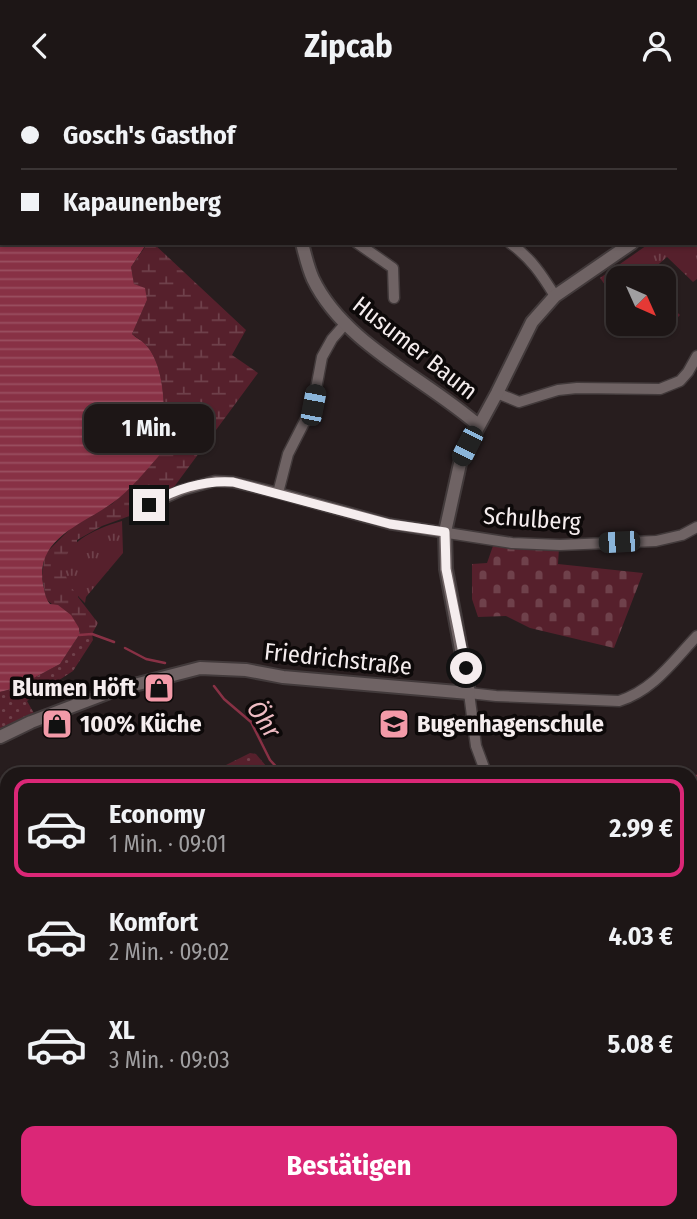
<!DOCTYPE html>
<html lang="de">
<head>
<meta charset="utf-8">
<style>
  body { margin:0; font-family:"Fira Sans Condensed",sans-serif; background:#251f1f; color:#f1f3f6; height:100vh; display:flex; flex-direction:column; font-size:26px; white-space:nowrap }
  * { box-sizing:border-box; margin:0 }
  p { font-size:23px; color:#a09fa1 }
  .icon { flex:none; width:38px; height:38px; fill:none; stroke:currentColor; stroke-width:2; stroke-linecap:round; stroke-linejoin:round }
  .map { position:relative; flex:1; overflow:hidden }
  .panel { position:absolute; left:0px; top:676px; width:698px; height:453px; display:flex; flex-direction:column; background:#1d1616; border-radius:21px 21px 0 0; box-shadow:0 2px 5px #0004,0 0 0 2px #3b3535 }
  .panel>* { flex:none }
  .banner { position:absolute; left:0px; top:0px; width:698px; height:154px; box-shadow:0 2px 5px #0004,0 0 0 2px #3b3535; display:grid; align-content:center; height:154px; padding:0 21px; background:#1d1616 }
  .needle { width:46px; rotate:135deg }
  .buttons { position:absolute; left:606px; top:175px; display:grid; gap:14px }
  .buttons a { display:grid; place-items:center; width:70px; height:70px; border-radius:14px; background:#1d1616; box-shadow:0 2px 5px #0004,0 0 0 2px #3b3535; font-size:35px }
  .end { position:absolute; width:32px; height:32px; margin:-16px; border:9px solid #f5edee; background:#111; box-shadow:0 0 0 4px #111 }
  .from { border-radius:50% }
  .bubble { position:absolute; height:49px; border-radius:14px; background:#1d1616; box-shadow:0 2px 5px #0004,0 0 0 2px #3b3535; font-size:23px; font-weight:700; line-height:49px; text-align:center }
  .car { position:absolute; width:21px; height:42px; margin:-21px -10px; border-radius:9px; box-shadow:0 0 5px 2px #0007; background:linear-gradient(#222 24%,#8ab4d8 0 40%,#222 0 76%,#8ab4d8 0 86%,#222 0) }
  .banner b { display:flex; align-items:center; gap:24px; height:66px; font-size:26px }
  .banner b+b { border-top:2px solid #3b3535 }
  .banner i { width:18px; height:18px; background:#f1f3f6 }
  ul { padding:12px 0 0; list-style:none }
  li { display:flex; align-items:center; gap:21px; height:98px; margin:0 14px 10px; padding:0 7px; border:4px solid transparent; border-radius:14px }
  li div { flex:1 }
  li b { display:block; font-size:26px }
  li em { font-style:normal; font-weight:700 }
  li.active { border-color:#db2777 }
  li>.icon { width:63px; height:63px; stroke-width:1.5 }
  .cta { display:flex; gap:14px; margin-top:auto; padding:14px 21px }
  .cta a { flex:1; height:80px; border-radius:14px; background:#db2777; color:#fff; font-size:28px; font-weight:700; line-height:80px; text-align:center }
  header { display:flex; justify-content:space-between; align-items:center; height:91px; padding:0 21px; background:#1d1616; font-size:32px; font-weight:700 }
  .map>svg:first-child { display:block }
  .grass { fill:url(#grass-dots) }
  .forest { fill:url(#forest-firs) }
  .wetland { fill:url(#wetland-marsh) }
  .cemetery { fill:url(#cemetery-stones) }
  .park { fill:url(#park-tufts) }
  .pitch { fill:#56202c }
  .water { fill:url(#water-rules) }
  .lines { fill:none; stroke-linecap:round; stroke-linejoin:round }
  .stream { stroke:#883145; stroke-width:2.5 }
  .minor-casing { stroke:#423a3b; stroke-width:13 }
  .tertiary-casing { stroke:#423a3b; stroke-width:16 }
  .trunk-casing { stroke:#423a3b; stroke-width:19 }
  .minor { stroke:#6f6364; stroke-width:10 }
  .tertiary { stroke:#6f6364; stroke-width:12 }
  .trunk { stroke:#bb5c6f; stroke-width:16 }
  .rail { stroke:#887f80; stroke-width:2.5; stroke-dasharray:3.5 7; stroke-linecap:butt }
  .route { stroke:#f5edee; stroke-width:9 }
  .labels { text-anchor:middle; stroke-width:7; stroke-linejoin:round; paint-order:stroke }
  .street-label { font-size:24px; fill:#f5edee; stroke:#0d0909 }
  .poi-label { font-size:24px; font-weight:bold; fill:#f5edee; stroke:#0d0909; text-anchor:start }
  .water-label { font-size:26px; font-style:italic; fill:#efbcc3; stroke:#0d0909 }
</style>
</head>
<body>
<header><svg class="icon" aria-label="back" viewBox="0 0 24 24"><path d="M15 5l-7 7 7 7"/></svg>Zipcab<svg class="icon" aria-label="person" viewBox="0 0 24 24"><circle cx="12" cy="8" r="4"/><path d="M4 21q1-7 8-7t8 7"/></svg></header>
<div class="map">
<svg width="697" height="1128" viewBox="0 0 697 1128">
  <defs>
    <pattern id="grass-dots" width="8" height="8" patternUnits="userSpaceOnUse" patternTransform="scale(1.75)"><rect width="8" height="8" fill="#56202c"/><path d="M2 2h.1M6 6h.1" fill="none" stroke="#6f414b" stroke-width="1.8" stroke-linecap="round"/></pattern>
    <pattern id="forest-firs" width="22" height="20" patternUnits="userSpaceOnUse" patternTransform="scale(1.75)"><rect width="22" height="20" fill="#792339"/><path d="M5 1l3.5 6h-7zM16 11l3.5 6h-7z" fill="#8d4356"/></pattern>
    <pattern id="wetland-marsh" width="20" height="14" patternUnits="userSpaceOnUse" patternTransform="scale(1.75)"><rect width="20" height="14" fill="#56202c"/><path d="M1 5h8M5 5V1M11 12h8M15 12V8" fill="none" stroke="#6f414b"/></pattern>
    <pattern id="cemetery-stones" width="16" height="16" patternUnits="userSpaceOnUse" patternTransform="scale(1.75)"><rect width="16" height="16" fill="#56202c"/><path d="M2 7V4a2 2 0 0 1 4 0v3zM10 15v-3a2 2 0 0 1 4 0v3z" fill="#6f414b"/></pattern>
    <pattern id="park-tufts" width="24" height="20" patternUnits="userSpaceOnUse" patternTransform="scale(1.75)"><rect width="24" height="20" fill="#56202c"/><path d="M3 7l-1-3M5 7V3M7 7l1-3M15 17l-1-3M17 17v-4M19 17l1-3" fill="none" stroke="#6f414b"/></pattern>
    <pattern id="water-rules" width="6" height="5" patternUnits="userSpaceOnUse" patternTransform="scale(1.75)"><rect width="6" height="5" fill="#883145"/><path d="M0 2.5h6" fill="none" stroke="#994f60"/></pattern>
  </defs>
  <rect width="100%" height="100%" fill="#271d1e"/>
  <!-- grass -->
  <path class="grass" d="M92,543L93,549L73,580L27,610L35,624L0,640V601L15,597L60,573L79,544Z
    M250,662L256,663L272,682H210Z
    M697,702V770L691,765V703Z
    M0,938L7,950V1002L0,992Z
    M375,1122H505L512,1128H373Z"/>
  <!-- forest -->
  <path class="forest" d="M691,765L697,770V958L691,948Z
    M505,1122H613L619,1128H512Z"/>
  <!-- wetland -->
  <path class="wetland" d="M143,152H153L246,239L232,264L258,282L174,396L135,423L102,435L77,449L78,506L98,532L92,543L79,544V537L46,508L42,485L45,463L75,433L112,413L164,359C164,329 168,277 145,253C141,249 136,246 132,243L147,209L134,193L131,176L145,156Z"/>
  <!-- cemetery -->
  <path class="cemetery" d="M494,452L559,457L558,473L643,482L614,557L530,537L506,525L478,526L472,508V473L487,472Z"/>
  <!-- park -->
  <path class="park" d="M697,121V188L693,191L667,166L653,178L646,187H618V212L600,187L650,152H696Z
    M663,208L680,224L665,239L641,244L633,233H663Z
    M122,430L123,462L86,506L85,512C40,469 76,443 122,430Z"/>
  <!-- pitch -->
  <path class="pitch" d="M691,948L697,958V1128H619L613,1122H691Z"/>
  <!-- water -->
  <path class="water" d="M0,109H2V152H143L145,155L131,176L134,193L145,197L147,209L132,243C136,247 141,249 145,253C168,277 164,329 164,359C148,377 131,399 111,413C81,434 35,448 43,493C45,501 45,507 50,513L58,514L71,524L79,537V544L60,573L15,597L0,601Z"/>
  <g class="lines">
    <!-- stream -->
    <path class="stream" d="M79,544L92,543L114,551
      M125,557L146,568L165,572
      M214,595L224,608L251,631L270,669L282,682
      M691,686L697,685"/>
    <!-- minor casing -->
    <g class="minor-casing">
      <path id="minor" d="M357,152L393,177L394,207
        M510,152C531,167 542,184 555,205
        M497,302L519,311L558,299L577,297L660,298L680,290L688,281L697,265
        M278,402L288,363L313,314L322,266L332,248L346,232
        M149,414L182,399L215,390L233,391L278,402L390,433L512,452L560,454L656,450L682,444L697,436
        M486,682L476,655L469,602L496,605L619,610C654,599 673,570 697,545
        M691,699H697"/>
    </g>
    <!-- tertiary casing -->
    <g class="tertiary-casing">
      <path id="tertiary" d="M334,2L335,0
        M696,109L697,108
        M302,152C305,164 308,177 313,188C344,253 426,288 478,334
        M0,646L31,631L115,599L200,577L246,579L283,586L469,602L446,478L445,441L461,368L497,302L532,231L555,205L632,152"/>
    </g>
    <!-- trunk casing -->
    <g class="trunk-casing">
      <path id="trunk" d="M0,1010L7,1020
        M0,1048L7,1052
        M0,1066L7,1069
        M134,1122L148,1128
        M156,1122L171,1128"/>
    </g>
    <!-- minor -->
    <use href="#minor" class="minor"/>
    <!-- tertiary -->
    <use href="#tertiary" class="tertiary"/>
    <!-- trunk -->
    <use href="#trunk" class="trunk"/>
    <!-- rail -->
    <path class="rail" d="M696,12H697
      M0,48H2"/>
  </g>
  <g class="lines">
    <!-- route -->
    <path class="route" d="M149,414C173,398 205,389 233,391L390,433L445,441L446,478L466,577"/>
  </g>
  <!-- icons -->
  <defs>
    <g id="shop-square" transform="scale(1.575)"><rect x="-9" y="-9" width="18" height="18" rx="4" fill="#f39aa8" stroke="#0d0909"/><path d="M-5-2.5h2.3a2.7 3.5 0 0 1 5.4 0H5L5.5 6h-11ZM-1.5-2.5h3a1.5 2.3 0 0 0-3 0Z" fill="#111"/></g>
    <g id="school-square" transform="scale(1.575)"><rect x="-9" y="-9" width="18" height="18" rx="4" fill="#f39aa8" stroke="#0d0909"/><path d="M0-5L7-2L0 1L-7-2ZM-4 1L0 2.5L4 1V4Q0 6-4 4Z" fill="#111"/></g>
  </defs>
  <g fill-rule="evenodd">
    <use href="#shop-square" x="159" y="597"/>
    <use href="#shop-square" x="57" y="633"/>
    <use href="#school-square" x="394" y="633"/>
  </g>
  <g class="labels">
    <!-- street labels -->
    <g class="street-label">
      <text transform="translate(415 257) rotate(38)" y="8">Husumer Baum</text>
      <text transform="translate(532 428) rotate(4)" y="8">Schulberg</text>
      <text transform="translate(338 568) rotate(6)" y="8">Friedrichstraße</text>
    </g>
    <!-- poi labels -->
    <g class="poi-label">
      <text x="136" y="605" text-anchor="end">Blumen Höft</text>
      <text x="80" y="641">100% Küche</text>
      <text x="417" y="641">Bugenhagenschule</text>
    </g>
    <!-- water labels -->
    <g class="water-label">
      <text transform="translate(264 628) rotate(56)" y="9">Öhr</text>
    </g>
  </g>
</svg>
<div class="buttons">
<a><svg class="needle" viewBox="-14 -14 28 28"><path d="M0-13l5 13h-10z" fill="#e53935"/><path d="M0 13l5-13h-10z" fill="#a09fa1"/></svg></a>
</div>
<i class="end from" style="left:466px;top:577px"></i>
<i class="end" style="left:149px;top:414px"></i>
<div class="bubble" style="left:84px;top:313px;width:130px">1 Min.</div>
<i class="car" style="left:313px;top:314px;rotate:11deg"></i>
<i class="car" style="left:467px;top:355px;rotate:207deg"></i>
<i class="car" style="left:619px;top:451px;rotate:267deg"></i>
<div class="banner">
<b><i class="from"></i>Gosch's Gasthof</b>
<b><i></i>Kapaunenberg</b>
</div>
<section class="panel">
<ul>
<li class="active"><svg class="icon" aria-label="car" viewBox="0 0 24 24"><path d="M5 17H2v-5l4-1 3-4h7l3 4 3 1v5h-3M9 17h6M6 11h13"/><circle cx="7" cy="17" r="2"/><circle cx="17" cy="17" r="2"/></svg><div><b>Economy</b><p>1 Min. · 09:01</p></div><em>2.99 €</em></li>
<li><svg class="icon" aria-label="car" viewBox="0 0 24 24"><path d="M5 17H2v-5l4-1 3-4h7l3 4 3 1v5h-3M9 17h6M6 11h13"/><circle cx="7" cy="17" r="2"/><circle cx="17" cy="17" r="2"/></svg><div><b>Komfort</b><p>2 Min. · 09:02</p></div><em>4.03 €</em></li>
<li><svg class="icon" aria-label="car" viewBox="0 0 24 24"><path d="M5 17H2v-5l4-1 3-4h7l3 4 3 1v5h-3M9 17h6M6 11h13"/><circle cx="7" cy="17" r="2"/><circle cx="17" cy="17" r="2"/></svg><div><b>XL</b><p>3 Min. · 09:03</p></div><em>5.08 €</em></li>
</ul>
<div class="cta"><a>Bestätigen</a></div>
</section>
</div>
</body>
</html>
